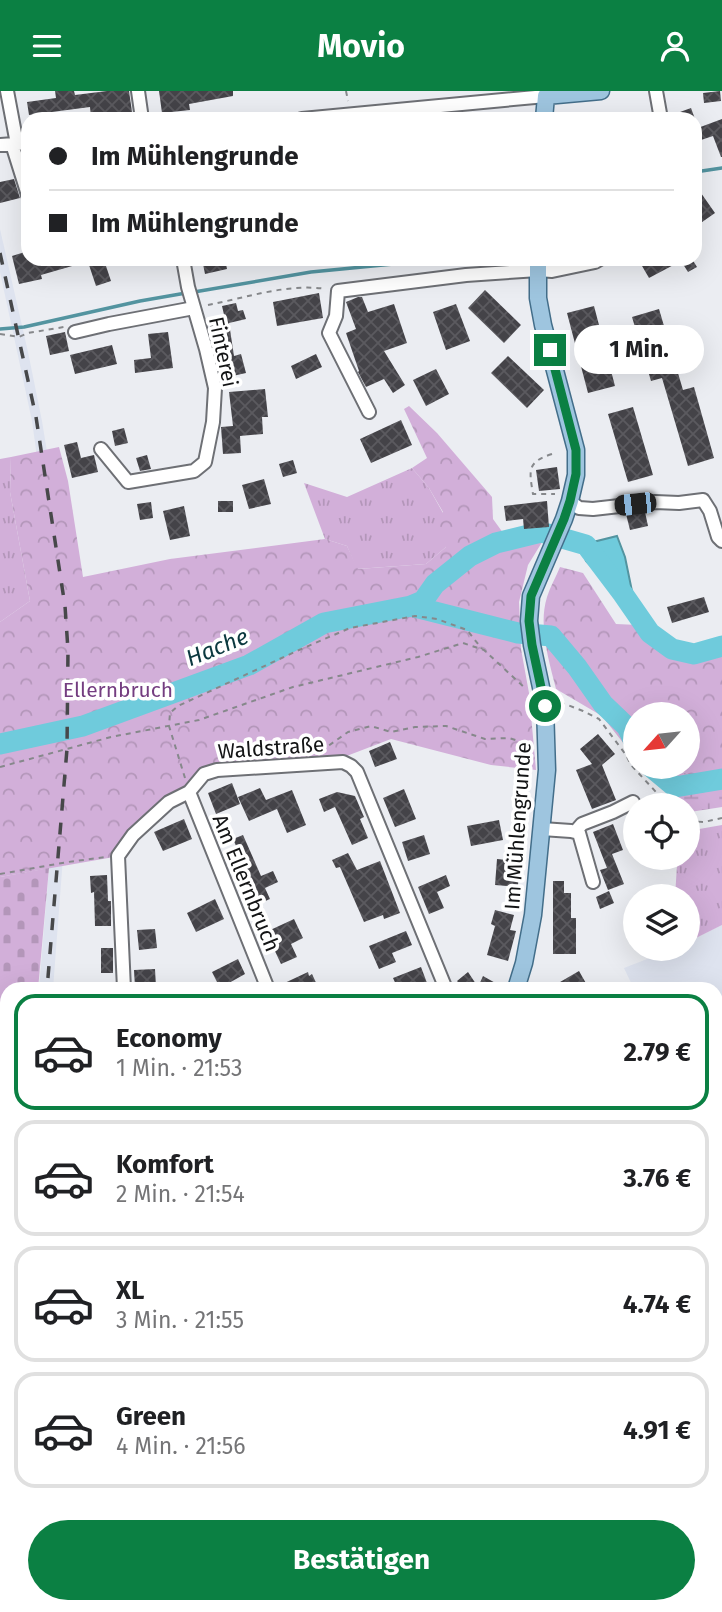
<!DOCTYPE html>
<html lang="de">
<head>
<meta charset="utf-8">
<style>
  body { margin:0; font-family:"Fira Sans",sans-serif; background:#f6f6f6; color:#202124; height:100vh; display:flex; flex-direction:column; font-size:26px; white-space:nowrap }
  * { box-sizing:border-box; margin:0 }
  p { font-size:23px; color:#757577 }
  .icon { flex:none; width:38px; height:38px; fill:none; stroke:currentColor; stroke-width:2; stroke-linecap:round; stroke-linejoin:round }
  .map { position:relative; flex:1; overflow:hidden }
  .side { position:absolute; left:0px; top:891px; width:723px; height:632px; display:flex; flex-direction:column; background:#fff; border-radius:21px 21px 0 0; box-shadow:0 7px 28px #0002 }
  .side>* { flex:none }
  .banner { position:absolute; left:21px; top:21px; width:681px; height:154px; border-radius:21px; box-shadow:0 7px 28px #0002; display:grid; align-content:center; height:154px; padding:0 28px; background:#fff }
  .needle { width:46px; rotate:243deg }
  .fabs { position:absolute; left:623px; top:611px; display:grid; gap:14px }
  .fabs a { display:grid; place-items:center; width:77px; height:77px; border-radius:50%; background:#fff; box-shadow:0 7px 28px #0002; font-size:35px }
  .end { position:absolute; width:32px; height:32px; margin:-16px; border:9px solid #0b8043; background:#fff; box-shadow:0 0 0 4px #fff }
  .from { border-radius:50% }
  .bubble { position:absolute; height:49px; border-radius:24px; background:#fff; box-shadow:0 7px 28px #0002; font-size:23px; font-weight:700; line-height:49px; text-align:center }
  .car { position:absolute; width:21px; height:42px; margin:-21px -10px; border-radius:9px; box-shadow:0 0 5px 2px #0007; background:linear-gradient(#222 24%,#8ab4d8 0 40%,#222 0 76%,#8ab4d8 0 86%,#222 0) }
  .banner b { display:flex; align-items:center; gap:24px; height:66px; font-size:26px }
  .banner b+b { border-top:2px solid #e0e0e0 }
  .banner i { width:18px; height:18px; background:#202124 }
  ul { padding:12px 0 0; list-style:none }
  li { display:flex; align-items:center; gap:21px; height:116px; margin:0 14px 10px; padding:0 14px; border:4px solid #e0e0e0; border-radius:21px }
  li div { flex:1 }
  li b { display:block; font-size:26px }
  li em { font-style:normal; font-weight:700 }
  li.on { border-color:#0b8043 }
  li>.icon { width:63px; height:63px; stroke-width:1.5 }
  .button { display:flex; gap:14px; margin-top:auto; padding:14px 28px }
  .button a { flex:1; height:80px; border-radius:42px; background:#0b8043; color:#fff; font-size:28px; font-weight:700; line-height:80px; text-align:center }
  header { display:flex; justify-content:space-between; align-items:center; height:91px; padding:0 28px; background:#0b8043; color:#fff; font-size:32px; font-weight:700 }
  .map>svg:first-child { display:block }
  .built { fill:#dee3ef }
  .grass { fill:url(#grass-tufts) }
  .forest { fill:url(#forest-crowns) }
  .wetland { fill:url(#wetland-marsh) }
  .cemetery { fill:url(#cemetery-stones) }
  .water { fill:#6fcbdc; stroke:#5394a0; stroke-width:2 }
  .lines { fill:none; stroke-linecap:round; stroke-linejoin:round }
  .stream { stroke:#5394a0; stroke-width:3.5 }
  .river { stroke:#6fcbdc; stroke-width:21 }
  .building { fill:url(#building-cross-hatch) }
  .minor-casing { stroke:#6e7075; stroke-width:16 }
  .major-casing { stroke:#436e8a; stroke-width:19 }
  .path { stroke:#86888b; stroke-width:2; stroke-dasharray:5 5; stroke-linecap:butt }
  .minor { stroke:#fff; stroke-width:12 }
  .major { stroke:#9ec5df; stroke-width:16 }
  .rail { stroke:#47484a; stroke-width:3.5; stroke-dasharray:12 12; stroke-linecap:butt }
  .route { stroke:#0b8043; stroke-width:9 }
  .labels { text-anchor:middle; stroke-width:7; stroke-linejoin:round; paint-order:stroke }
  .street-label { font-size:21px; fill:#131415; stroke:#fff }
  .park-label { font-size:21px; fill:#743d80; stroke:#fff }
  .water-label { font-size:23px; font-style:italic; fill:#0b383f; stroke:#fff }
</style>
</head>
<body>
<header><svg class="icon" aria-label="menu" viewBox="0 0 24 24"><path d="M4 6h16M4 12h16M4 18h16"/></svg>Movio<svg class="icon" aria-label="person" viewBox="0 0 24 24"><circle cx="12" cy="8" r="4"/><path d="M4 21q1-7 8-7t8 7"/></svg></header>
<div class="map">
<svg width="722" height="1521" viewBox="0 0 722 1521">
  <defs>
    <pattern id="grass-tufts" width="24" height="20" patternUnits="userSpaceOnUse" patternTransform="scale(1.75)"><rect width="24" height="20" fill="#d2afd9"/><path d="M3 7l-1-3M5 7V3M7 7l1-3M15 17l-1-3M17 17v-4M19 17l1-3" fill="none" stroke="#b396b9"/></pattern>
    <pattern id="forest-crowns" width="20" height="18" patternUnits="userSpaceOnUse" patternTransform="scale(1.75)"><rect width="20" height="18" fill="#d2afd9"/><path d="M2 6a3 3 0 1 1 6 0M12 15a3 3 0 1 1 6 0" fill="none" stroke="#b396b9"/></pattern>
    <pattern id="wetland-marsh" width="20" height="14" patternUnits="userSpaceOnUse" patternTransform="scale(1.75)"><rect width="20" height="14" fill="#d2afd9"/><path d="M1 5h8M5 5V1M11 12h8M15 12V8" fill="none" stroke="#b396b9"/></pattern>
    <pattern id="cemetery-stones" width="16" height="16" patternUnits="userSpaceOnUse" patternTransform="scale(1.75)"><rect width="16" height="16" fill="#d2afd9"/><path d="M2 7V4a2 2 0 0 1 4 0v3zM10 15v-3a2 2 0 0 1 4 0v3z" fill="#b396b9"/></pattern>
    <pattern id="building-cross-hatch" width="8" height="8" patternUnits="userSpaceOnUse" patternTransform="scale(1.75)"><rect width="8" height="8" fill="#444348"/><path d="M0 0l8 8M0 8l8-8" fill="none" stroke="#5b5a5f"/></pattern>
  </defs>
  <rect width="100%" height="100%" fill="#ebedf2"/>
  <!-- built -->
  <path class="built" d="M0,138L28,261L42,330L72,514L74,622L53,898H39L60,646L58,517L32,330L0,181Z
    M722,834V1077L716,1064V898H634L624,877L673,858H688V851Z
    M7,1272V1383L0,1442V1333Z"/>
  <!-- grass -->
  <path class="grass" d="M11,366L10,401L30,510L0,531V368Z
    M412,377L429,397L443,422L446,456L426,473L357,478L347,455L325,448L304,392L347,406Z
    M722,734V834L688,851V805H675L677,775L674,767L688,766V740Z"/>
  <!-- forest -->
  <path class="forest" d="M409,315L437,342L492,406L493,428L511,453L536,447L544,448L528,474L519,511L521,558L529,602L536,679L491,674L391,648L344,666L215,676L192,689L168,709L114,766L0,786V531L30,510L10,401L11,366L59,356L68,390L83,486L170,468L325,448L347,455L358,478L426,473L446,456L431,438L443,421L429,397L412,377L427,367L404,318Z
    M560,476L583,482L616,533L638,534L676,566H704L722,557V685L701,689L671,676H688V623H635V667L602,625L556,598C549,570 538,535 547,506C550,496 556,486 560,476Z"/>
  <!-- wetland -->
  <path class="wetland" d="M646,676H671L701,689L722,685V716L690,721L688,718V714H683L646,682Z"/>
  <!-- cemetery -->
  <path class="cemetery" d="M49,777L38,898H7V1143L0,1145V786Z"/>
  <!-- water -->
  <path class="water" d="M617,445L625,466L632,500L619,504L586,470L582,458L593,451Z"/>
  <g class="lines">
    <!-- stream -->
    <path class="stream" d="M695,81L722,77
      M497,168L530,170
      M549,171L560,168
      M194,201L311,181L445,168
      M0,238L24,236L140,210L186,202"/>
    <!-- river -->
    <path class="river" d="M411,515L423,510L435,493L470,465L496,452L541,441L586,454L623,503L650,542L672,558L694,563L722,555
      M0,653L83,635L249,574L324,532L411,515L518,542L551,545L577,576L603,613L627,636L635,652
      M651,676L675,696L722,688"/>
  </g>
  <!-- building -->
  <path class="building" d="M55,0H74L75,4L107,0H129L133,28H119V24L91,27L90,16L29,24L27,11L56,7Z
    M159,0H233V5L189,13L190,19L162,22Z
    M720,0L721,10L704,12L703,2Z
    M691,17L695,28H670L669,25Z
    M722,28V66H721L713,45L695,51V38Z
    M14,88L20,107L0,112V91Z
    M701,102L715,122L695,136V107Z
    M28,160V168H86V171L41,184L42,188L19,193L12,165Z
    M202,168H225L227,178L205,183Z
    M638,168H692L697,176L688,181L681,170L649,187Z
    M104,169L111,190L96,195L89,174Z
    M485,199L521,234L504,252L468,217Z
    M319,202L323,227L277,235L273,211Z
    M358,206H362L368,221L394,213L407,252L384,260L405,294L393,302L384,288L366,296L358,281L359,280L346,242L356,238L346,211Z
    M236,212L238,220L243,219L246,228L229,232L234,265L241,263L246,282L228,286L223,265L217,266L209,230L225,228L222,215Z
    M456,213L470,250L446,259L433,221Z
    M594,215L615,295L588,302L567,222Z
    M659,218L683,299L694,296L714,367L688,375L662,287L651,290L632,226Z
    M65,241L69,260L50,264L46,245Z
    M168,241L173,277L135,282L134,269L151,267L148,243Z
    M112,254L117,273L75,283L70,264Z
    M316,263L322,276L296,288L291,275Z
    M508,265L544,299L527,317L491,282Z
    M436,278L449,303L426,315L413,289Z
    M265,298L268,326H262L263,343L240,345L241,362L223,363L221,336L233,335L229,301Z
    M633,316L653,384L628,391L608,323Z
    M401,329L412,354L371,372L360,348Z
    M124,337L128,352L115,355L112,340Z
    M77,351L81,367L94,364L98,381L72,387L64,354Z
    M147,364L151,378L140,380L136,367Z
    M293,369L297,382L283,386L279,373Z
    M557,376L560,398L539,400L536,379Z
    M264,388L271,413L249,418L242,394Z
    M218,410H233V421H218Z
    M547,410L549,436L524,438L523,428L506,430L504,415Z
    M151,411L153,427L140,429L137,413Z
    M184,415L190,445L170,449L163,420Z
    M645,421L648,435L630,439L626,423Z
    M704,506L709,521L672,532L667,516Z
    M598,643L615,663L602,674L616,709L592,718L576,679L592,673L580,658Z
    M390,651L397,668L375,676L369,660Z
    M232,692L240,713L216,723L208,702Z
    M260,697L266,709L292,699L306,734L287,742L277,718L249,730L238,706Z
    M404,698L416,728L395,736L383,707Z
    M337,701L355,705L364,726L360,728L368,747L352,754L335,716L324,721L319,708Z
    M184,728L192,748L163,760L154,741Z
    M499,729L503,749L471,755L467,735Z
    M613,733L623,759L612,763L624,793L608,799L600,779L607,777L593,741Z
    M243,744L261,785L273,780L278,791L265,797L270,808L254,815L231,766L239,762L233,748Z
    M424,744L430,763L408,770L402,751Z
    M348,762L357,779L380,770L400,822L384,828L383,824L364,831L340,776L336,777L332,769Z
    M497,768L519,770L518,796L495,794Z
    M107,784L108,810H111V835H95L94,801L91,802L90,785Z
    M446,784L450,795L437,801L444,817L429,823L418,796Z
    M553,790H564V802H571V827H576V863H553Z
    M609,800L614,812L600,818L596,806Z
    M215,808L224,828L196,841L187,822Z
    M495,819L514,824L510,839L516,840L508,870L487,864L495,835L491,833Z
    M294,828L303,847L291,853L297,866L281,873L266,841Z
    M155,838L157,857L139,859L137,839Z
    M406,840L412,854L392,862L396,871L379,878L369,855Z
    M101,857H113V882H101Z
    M238,868L245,883L220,897L212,881Z
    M421,876L427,892L413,898H398L393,887Z
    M155,878L156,896L135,897L134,879Z
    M579,880L587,894L580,898H548Z
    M308,881L309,885L312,883L319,898H277L276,896Z
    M468,881L478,896L483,885L506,898H463L457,890Z"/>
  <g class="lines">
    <!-- minor casing -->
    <g class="minor-casing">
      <path id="minor" d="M7,0L17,53
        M138,0L142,28
        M656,0L661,28
        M302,28L546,5V0
        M12,53L28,104
        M0,54L28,52
        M75,241L109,233L194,217
        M369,321L329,242L336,225L338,200L466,184L538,179L552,180L595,171L600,168
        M101,358L128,391L194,380L205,371L213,331L215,297L206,258L188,196L183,168
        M570,410L579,417L593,418L655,411L679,412L703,409L710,420L718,446L722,450
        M189,701L268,898
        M542,738L571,740L579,742L593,791
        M575,741L582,733L613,721L633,711
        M124,898L118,765L133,744L169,711L189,701L204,683L217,679L343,671L351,675L357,681L446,898
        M1,1262L7,1180
        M716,1314L722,1312
        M716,1499L722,1497
        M341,1516V1521
        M549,1516L551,1521
        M713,1516L715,1521
        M68,1521V1516
        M121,1521L122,1516
        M661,1521L675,1516"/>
    </g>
    <!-- major casing -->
    <g class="major-casing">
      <path id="major" d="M544,28L546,5L601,0
        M516,898L524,872L533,824L547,679L545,615L532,554L529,530L531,505L564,428L570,410L576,384V359L543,234L538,207V168
        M716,1099L722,1098
        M0,1262L7,1260"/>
    </g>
    <!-- path -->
    <path class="path" d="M346,0L348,10
      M421,168L424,177
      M208,214C245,207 288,192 326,198
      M0,243L19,246L28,242L64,236
      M552,363C527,371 529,379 533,403H555
      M560,611L583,620L599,628L626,664L631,674L668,714
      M321,660L348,641L371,635L391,641L415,636L446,635L485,648L509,647L532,654
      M0,676L111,646L199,629L293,596L418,566L463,552L484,559L526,598
      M185,687L169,635L170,622L178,615L299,559L350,537L415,525L437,528L467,539L482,558
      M688,730L704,731L722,727
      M0,783L68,771L106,766
      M0,1001L7,1000
      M0,1462L7,1399"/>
    <!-- minor -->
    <use href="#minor" class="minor"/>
    <!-- major -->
    <use href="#major" class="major"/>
    <!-- rail -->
    <path class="rail" d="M0,162L36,326L65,515L68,559L67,658L47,898
      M0,1395L7,1336"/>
  </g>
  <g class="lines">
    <!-- route -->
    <path class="route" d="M545,615L532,554L529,530L531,505L564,428L570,410L576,383V359L550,259"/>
  </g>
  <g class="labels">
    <!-- street labels -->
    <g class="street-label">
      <text transform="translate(223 261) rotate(78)" y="7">Finterei</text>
      <text transform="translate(271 657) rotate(-4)" y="7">Waldstraße</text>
      <text transform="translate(518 735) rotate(-86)" y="7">Im Mühlengrunde</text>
      <text transform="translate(246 792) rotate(68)" y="7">Am Ellernbruch</text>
    </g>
    <!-- park labels -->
    <g class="park-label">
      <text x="118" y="606">Ellernbruch</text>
    </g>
    <!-- water labels -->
    <g class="water-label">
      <text transform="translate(217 556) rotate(-22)" y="8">Hache</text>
    </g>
  </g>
</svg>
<div class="fabs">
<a><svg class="needle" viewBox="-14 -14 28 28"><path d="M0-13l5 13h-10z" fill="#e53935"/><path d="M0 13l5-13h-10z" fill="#757577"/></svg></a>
<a><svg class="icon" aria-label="locate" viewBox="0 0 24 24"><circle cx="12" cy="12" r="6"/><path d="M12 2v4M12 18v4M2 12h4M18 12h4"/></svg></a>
<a><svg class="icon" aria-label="layers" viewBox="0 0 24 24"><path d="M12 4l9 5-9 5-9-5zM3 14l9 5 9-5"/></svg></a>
</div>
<i class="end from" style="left:545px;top:615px"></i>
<i class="end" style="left:550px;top:259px"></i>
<div class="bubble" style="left:574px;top:234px;width:130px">1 Min.</div>
<i class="car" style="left:635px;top:413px;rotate:264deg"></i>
<div class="banner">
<b><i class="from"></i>Im Mühlengrunde</b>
<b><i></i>Im Mühlengrunde</b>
</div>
<section class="side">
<ul>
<li class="on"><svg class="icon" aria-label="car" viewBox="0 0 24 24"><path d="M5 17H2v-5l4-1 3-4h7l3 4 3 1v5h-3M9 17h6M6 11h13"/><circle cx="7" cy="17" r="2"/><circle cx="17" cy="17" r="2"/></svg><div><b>Economy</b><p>1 Min. · 21:53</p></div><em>2.79 €</em></li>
<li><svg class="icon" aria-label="car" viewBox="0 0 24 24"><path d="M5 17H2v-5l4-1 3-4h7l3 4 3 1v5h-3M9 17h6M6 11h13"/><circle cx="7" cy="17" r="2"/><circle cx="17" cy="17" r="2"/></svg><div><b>Komfort</b><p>2 Min. · 21:54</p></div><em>3.76 €</em></li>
<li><svg class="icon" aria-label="car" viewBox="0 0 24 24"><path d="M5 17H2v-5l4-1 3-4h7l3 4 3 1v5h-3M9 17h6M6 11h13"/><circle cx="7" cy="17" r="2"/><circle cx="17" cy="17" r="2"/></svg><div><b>XL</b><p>3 Min. · 21:55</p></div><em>4.74 €</em></li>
<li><svg class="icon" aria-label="car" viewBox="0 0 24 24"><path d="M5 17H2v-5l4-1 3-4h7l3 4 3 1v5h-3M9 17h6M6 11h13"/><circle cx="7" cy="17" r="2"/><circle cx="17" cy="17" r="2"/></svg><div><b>Green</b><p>4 Min. · 21:56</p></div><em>4.91 €</em></li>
</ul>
<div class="button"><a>Bestätigen</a></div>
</section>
</div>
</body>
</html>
